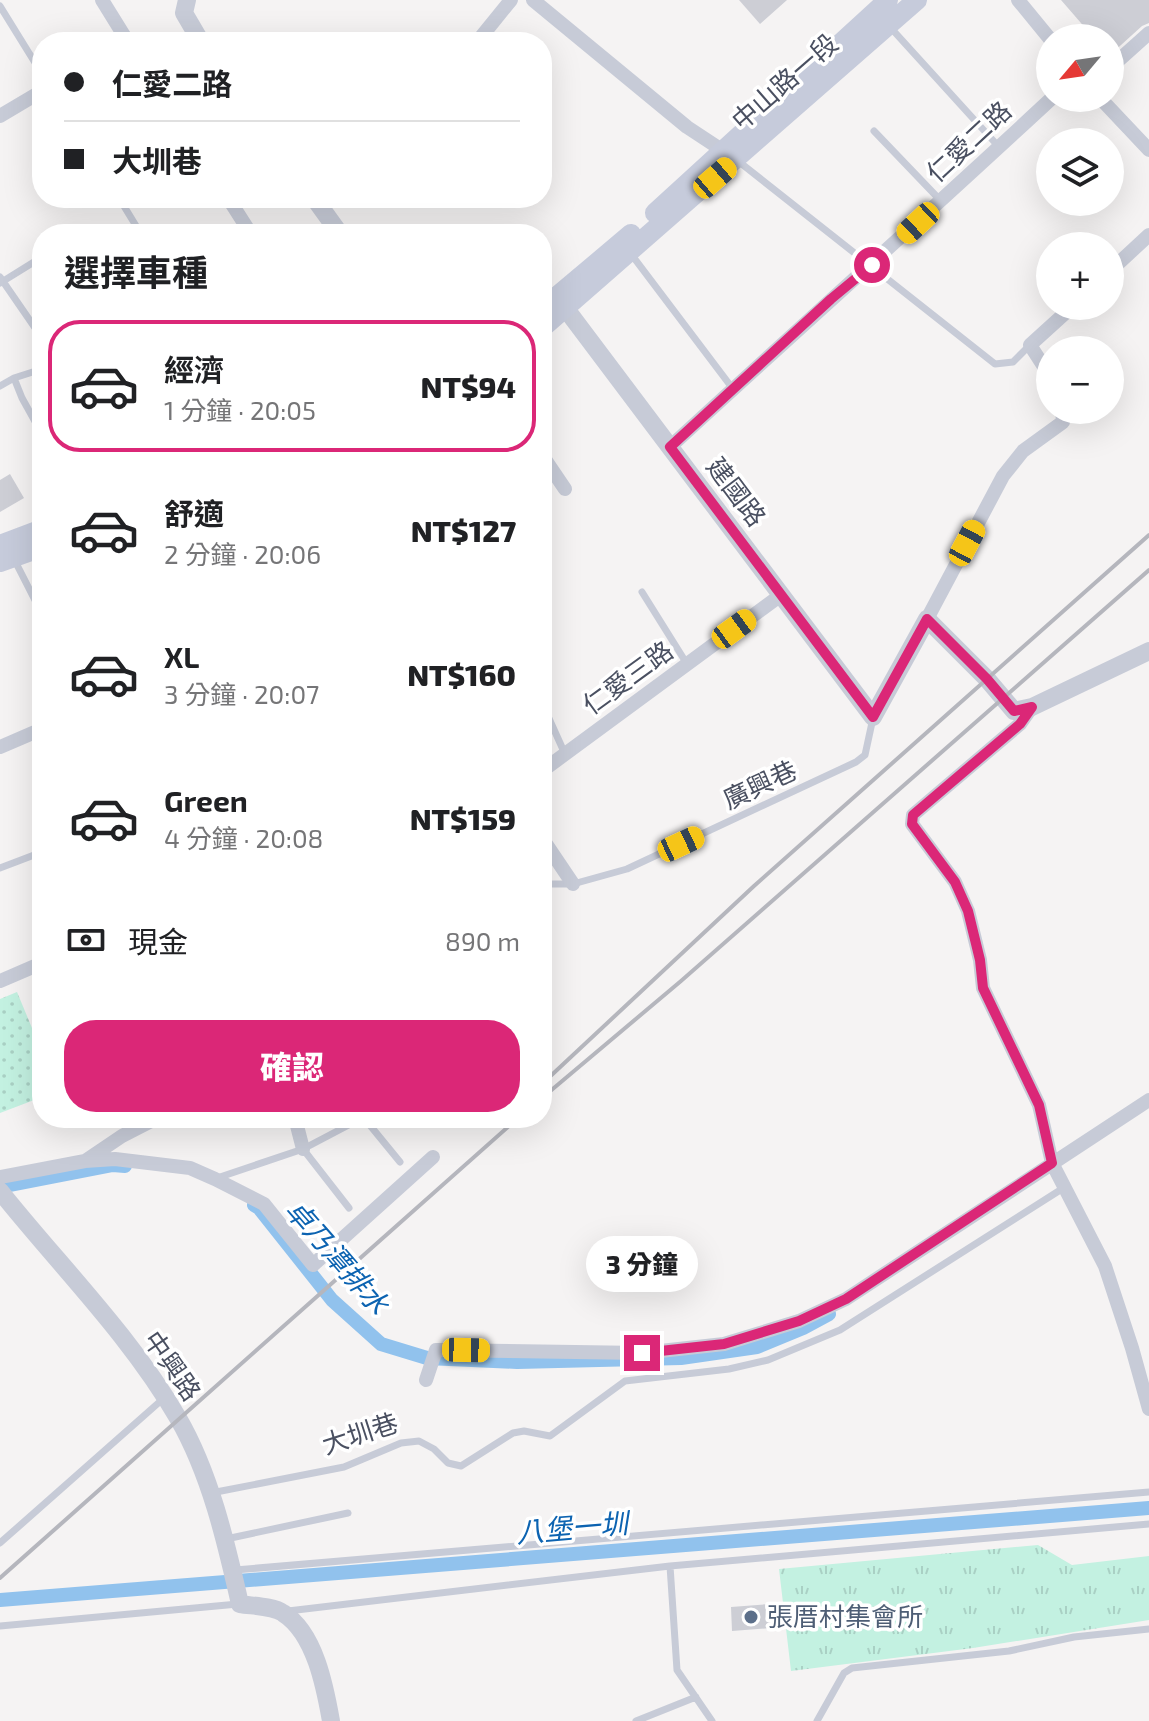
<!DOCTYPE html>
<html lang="zh-TW">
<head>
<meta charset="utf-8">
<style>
  body { margin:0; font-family:"Exo 2","Noto Sans TC",sans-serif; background:#f6f6f6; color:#202124; height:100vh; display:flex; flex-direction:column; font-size:30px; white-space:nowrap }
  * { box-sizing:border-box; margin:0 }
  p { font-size:26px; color:#757577 }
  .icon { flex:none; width:44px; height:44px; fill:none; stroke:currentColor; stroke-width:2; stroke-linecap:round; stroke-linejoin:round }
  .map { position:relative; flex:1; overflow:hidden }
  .sheet { position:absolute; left:32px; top:224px; width:520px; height:904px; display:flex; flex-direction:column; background:#fff; border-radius:32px; box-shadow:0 8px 32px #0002 }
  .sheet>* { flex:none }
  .top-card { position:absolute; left:32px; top:32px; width:520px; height:176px; border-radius:32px; box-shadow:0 8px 32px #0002; display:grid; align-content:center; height:176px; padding:0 32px; background:#fff }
  .needle { width:52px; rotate:241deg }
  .tools { position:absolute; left:1036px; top:24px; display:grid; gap:16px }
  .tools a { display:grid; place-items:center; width:88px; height:88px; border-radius:50%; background:#fff; box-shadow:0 8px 32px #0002; font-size:40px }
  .end { position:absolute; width:36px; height:36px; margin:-18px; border:10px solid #db2777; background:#fff; box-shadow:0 0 0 4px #fff }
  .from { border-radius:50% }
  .bubble { position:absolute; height:56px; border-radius:28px; background:#fff; box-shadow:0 8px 32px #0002; font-size:26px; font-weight:800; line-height:56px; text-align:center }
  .car { position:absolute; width:24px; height:48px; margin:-24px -12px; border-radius:10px; box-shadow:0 0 6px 2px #0007; background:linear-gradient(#f5c518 24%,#345 0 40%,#f5c518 0 76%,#345 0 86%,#f5c518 0) }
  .top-card b { display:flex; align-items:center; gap:28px; height:76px; font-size:30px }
  .top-card b+b { border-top:2px solid #e0e0e0 }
  .top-card i { width:20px; height:20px; background:#202124 }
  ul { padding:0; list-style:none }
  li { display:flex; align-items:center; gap:24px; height:132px; margin:0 16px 12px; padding:0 16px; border:4px solid transparent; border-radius:32px }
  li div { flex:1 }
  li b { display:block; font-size:30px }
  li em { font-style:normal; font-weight:800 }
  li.active { border-color:#db2777 }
  li>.icon { width:72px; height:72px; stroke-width:1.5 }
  h2 { padding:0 32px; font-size:36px; line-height:96px }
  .pay { display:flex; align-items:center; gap:20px; height:88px; padding:0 32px; font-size:30px }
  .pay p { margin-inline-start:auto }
  .button { display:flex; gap:16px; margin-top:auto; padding:16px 32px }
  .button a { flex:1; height:92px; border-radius:32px; background:#db2777; color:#fff; font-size:32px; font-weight:800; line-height:92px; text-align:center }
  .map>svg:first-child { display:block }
  .grass { fill:url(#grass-dots) }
  .park { fill:url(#park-tufts) }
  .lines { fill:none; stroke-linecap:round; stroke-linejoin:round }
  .canal { stroke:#91c2ed; stroke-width:14 }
  .building { fill:#cdced5 }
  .service { stroke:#c7cbd7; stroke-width:7 }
  .minor { stroke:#c7cbd7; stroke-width:14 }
  .tertiary { stroke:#c7cbd7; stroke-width:18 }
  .secondary { stroke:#c6cbdb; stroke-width:20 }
  .rail { stroke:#b5b6bd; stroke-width:4 }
  .route { stroke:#db2777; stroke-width:10 }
  .service-dot { fill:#5c6f8a; stroke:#fff; stroke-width:3 }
  .labels { text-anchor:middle; stroke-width:7; stroke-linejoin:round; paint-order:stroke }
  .street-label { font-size:26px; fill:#4a5061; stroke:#fff }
  .service-label { font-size:26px; fill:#4e5e75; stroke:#fff; text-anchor:start }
  .water-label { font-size:28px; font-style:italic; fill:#0c63b1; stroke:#fff }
</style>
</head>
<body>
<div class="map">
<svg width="1149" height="1721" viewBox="0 0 1149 1721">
  <defs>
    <pattern id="grass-dots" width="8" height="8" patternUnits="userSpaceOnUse" patternTransform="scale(2)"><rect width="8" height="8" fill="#c3f1e1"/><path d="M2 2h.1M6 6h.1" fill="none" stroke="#a9d0c4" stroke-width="1.8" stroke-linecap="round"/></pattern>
    <pattern id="park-tufts" width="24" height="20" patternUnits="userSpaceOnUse" patternTransform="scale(2)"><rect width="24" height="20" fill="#c3f1e1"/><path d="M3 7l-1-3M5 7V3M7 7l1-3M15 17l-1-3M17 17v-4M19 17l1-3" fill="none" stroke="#a9d0c4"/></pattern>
  </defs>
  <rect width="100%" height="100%" fill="#f5f3f3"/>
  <!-- grass -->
  <path class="grass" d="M17,992L42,1052V1097L0,1113V999Z"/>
  <!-- park -->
  <path class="park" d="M1038,1545L1072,1565L1149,1556V1620L973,1648L791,1671L779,1569Z"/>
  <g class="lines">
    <!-- canal -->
    <path class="canal" d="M0,1187L113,1165L125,1166
      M254,1205L259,1208L332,1300L381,1344L427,1358L517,1362L681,1358L757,1347L803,1328L829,1314
      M0,1600L1149,1508"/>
  </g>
  <!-- building -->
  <path class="building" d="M739,0H787L760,24Z
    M1061,0H1149V23L1142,26L1110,55V38H1094Z
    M10,474L24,498L0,512V480Z
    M770,1604L772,1628L732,1631L731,1607Z"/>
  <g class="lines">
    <!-- service -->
    <path class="service" d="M0,6L42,74
      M890,27L999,147
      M874,131L941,201
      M738,161L995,364L1013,362L1030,345
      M119,198L141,234
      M631,254L733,389
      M0,277L42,338
      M0,283L42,257
      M14,378L22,398L42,434
      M0,386L14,378L42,369
      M14,559L42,614
      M642,592L687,664
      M542,703L565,754
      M0,868L42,852
      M542,884H573L627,869L856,762L865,755L873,718
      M364,1118L400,1162
      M303,1149L349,1208
      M217,1178L303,1149L362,1118
      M211,1493L344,1467L401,1443L419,1441L434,1449L448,1463L461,1466L513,1433L524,1431L550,1436L625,1381L729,1369L768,1360L840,1330L1065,1187
      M226,1539L348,1513
      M0,1543L164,1398
      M670,1566L677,1670L712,1721
      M235,1570L1149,1492
      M288,1611L670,1566L1149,1524
      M0,1626L238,1604
      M636,1721L696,1697
      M817,1721L844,1673L852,1668L1009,1651L1074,1637L1149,1629"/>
    <!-- minor -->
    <path class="minor" d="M102,0L128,42
      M533,0L687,127L731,156
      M1018,0L1050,39
      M477,42L511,0
      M1110,68L1149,33
      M1100,98L1149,150
      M0,116L42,91
      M228,198L251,234
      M1110,271L1149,235
      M1050,376L1030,345L1073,306
      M670,447C797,330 926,215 1052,98
      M542,455L565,489
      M927,619L1003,476L1023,451L1063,422L1062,410
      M1032,707L1020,724L913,815L912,824L955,882L968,911L980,960L983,988L1039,1105L1052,1163L1105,1266L1132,1348L1149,1409
      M0,747L42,729
      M542,771L781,595
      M542,838L573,884
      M0,981L42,963
      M295,1118L303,1149
      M85,1161L115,1159L190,1168L215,1179L264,1204L313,1265L433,1157
      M0,1177L85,1161L122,1136L157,1118
      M426,1380L436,1350L642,1353L724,1344L799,1321L846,1299L1149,1100"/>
    <!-- tertiary -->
    <path class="tertiary" d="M187,0L184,13L201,42
      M314,198L340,234
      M557,297L873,717L927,619L987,679L1014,711L1032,707L1149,651
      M0,1191C59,1265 130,1335 178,1418C210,1473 226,1542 240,1604C252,1606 273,1606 283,1613C315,1633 325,1687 331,1721"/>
    <!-- secondary -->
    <path class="secondary" d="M655,213L888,0
      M542,309L631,234
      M542,328L917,0
      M0,545L42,529
      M0,562L42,547"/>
    <!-- rail -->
    <path class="rail" d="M542,1084L754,886L1149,535
      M542,1098L681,981L1149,570
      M0,1578L518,1118"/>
  </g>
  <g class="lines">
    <!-- route -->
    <path class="route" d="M642,1353L724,1344L799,1321L846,1299L1052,1163L1039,1105L983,988L980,960L968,911L955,882L912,824L913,815L1020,724L1032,707L1014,711L987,679L927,619L873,717L670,447L831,299L872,265"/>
  </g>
  <!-- markers -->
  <circle class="service-dot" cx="751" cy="1617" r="8"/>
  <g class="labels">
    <!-- street labels -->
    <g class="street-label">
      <text transform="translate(785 82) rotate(-41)" y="9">中山路一段</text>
      <text transform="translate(969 142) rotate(-43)" y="9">仁愛二路</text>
      <text transform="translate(736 492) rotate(53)" y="9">建國路</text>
      <text transform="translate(628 678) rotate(-36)" y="9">仁愛三路</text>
      <text transform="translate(760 785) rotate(-25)" y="9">廣興巷</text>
      <text transform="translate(172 1366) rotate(55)" y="9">中興路</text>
      <text transform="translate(360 1434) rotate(-18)" y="9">大圳巷</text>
    </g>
    <!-- service labels -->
    <g class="service-label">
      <text x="767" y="1626">張厝村集會所</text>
    </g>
    <!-- water labels -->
    <g class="water-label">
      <text transform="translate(337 1257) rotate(49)" y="10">卓乃潭排水</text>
      <text transform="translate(572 1528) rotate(-5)" y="10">八堡一圳</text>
    </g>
  </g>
</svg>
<div class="tools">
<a><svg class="needle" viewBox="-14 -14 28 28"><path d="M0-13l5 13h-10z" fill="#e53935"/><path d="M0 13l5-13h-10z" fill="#757577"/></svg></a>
<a><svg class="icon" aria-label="layers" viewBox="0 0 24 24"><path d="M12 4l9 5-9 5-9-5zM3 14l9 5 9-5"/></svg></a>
<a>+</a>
<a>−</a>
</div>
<i class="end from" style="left:872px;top:265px"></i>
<i class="end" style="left:642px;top:1353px"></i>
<div class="bubble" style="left:586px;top:1236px;width:112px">3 分鐘</div>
<i class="car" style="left:715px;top:178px;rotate:49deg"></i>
<i class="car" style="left:918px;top:223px;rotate:227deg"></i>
<i class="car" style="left:967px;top:543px;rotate:28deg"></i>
<i class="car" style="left:734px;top:629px;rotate:54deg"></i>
<i class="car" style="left:681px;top:844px;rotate:65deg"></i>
<i class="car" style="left:466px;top:1350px;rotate:91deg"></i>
<div class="top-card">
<b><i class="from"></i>仁愛二路</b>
<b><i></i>大圳巷</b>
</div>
<section class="sheet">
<h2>選擇車種</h2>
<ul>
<li class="active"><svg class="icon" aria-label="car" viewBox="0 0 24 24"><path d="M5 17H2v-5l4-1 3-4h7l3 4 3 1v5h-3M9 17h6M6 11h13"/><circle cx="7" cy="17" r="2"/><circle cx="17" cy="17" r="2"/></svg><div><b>經濟</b><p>1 分鐘 · 20:05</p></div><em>NT$94</em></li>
<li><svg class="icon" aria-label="car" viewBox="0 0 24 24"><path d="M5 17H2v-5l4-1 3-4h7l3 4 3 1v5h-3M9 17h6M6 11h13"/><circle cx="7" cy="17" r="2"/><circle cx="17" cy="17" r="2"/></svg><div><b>舒適</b><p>2 分鐘 · 20:06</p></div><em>NT$127</em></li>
<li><svg class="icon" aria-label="car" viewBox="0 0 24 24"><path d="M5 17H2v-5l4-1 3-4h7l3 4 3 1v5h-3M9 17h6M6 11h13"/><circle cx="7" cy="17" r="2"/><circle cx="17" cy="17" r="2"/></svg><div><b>XL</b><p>3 分鐘 · 20:07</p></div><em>NT$160</em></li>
<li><svg class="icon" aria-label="car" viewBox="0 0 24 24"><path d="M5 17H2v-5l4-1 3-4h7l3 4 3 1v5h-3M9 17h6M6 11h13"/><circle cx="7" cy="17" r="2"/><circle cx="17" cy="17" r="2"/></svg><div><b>Green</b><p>4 分鐘 · 20:08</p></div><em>NT$159</em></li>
</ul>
<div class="pay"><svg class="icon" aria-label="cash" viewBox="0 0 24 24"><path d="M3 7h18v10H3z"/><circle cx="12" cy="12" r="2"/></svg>現金<p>890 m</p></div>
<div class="button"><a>確認</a></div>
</section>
</div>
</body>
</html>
